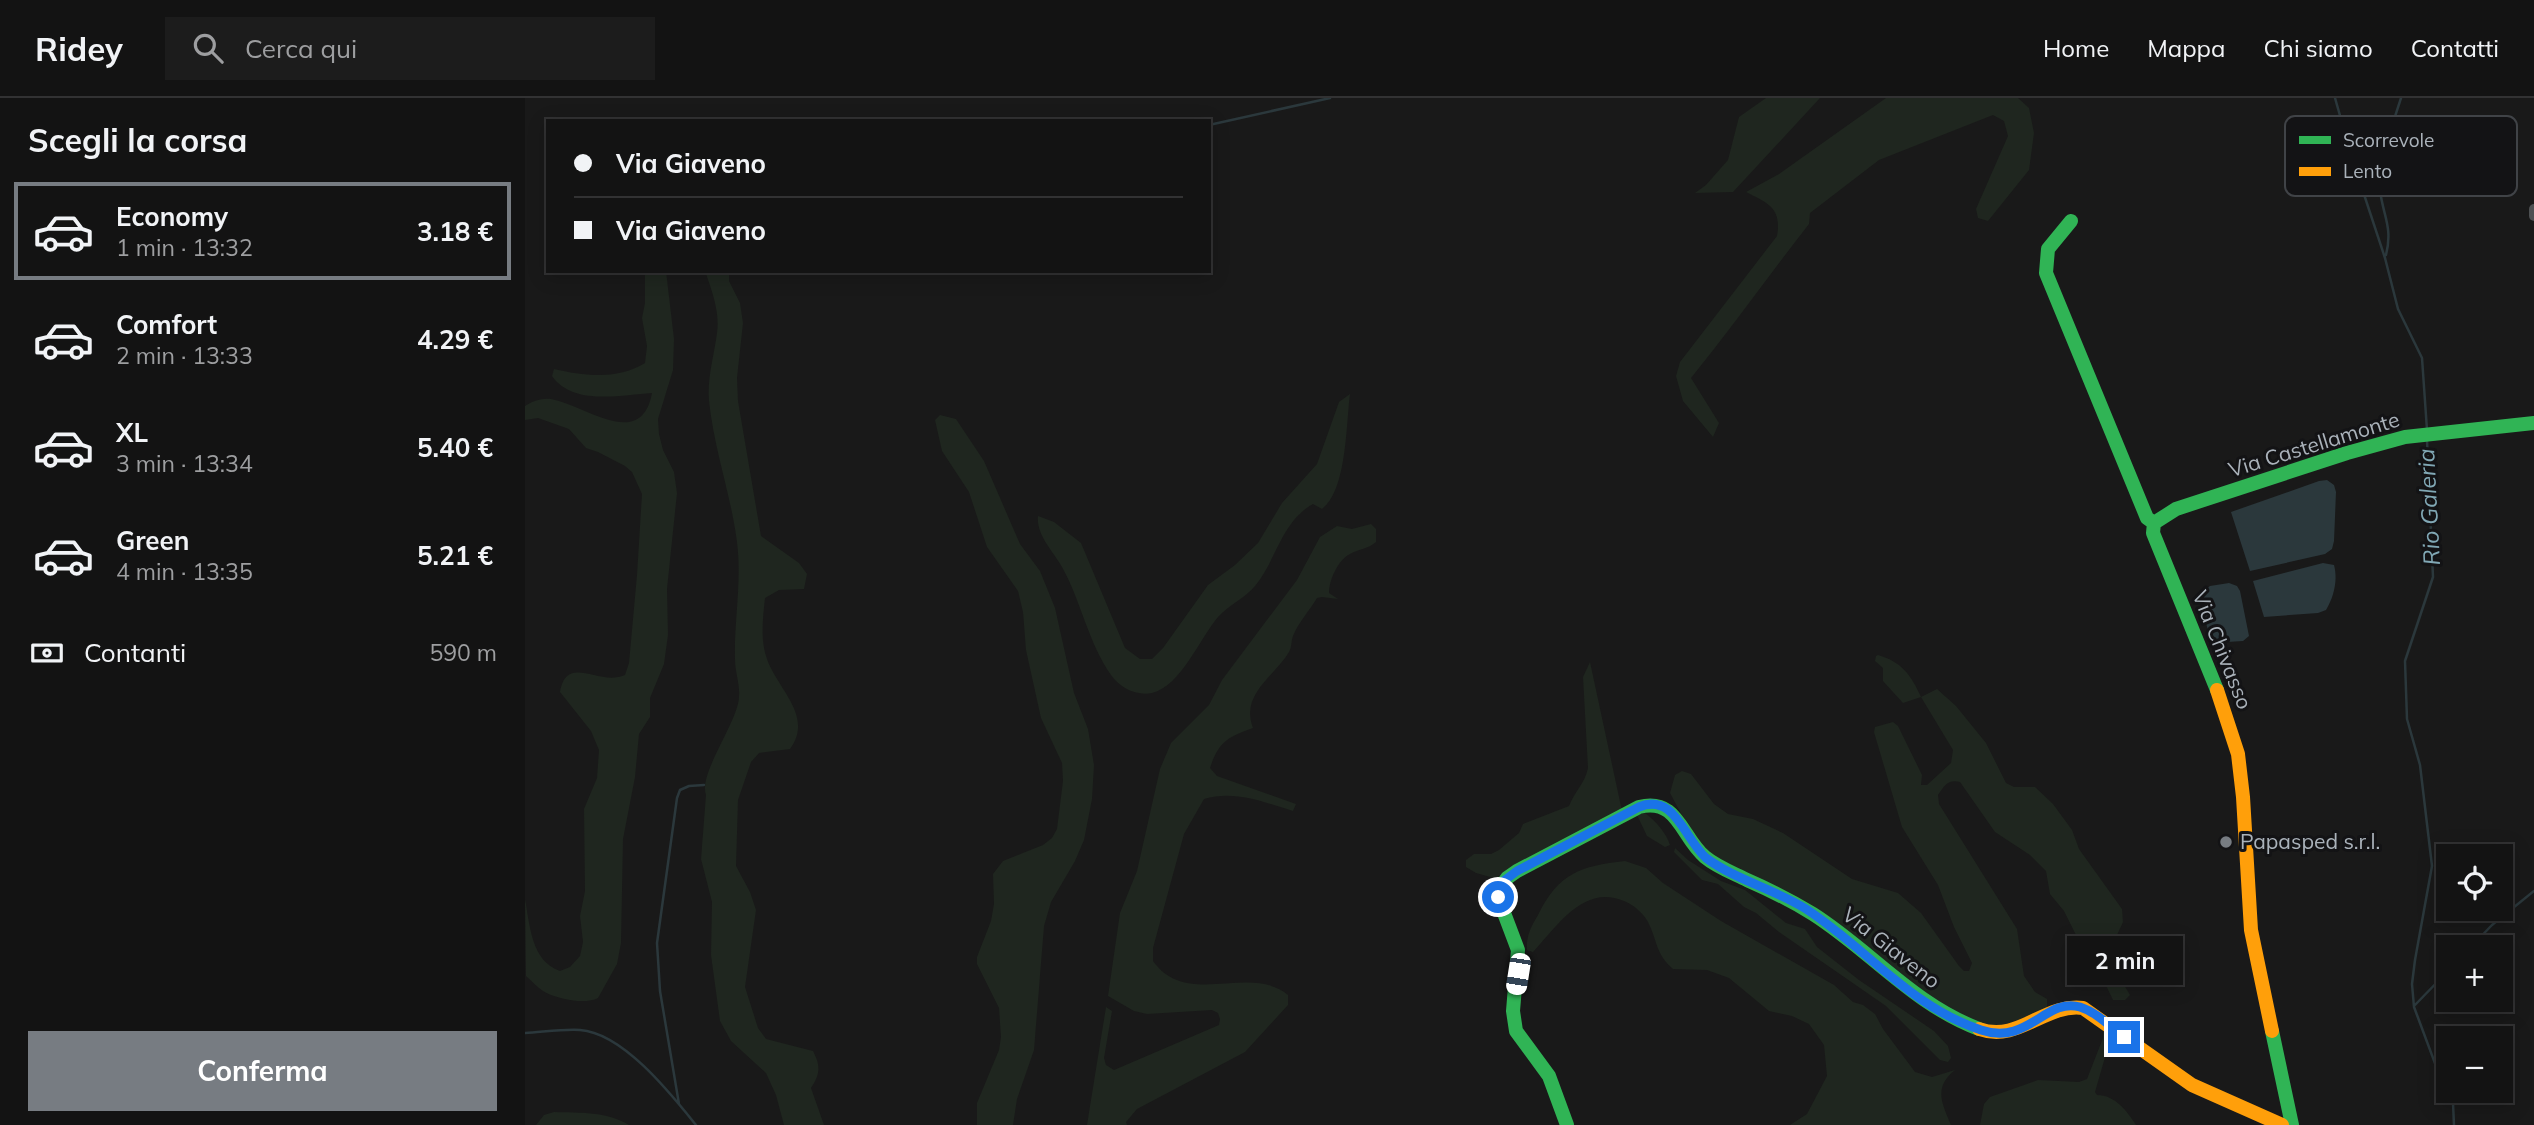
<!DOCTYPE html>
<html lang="it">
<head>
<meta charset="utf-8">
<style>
  body { margin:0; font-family:Mulish,sans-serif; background:#1c1c1c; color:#f1f3f6; height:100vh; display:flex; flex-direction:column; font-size:26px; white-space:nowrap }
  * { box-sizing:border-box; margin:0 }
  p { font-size:23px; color:#9d9ea0 }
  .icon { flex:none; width:38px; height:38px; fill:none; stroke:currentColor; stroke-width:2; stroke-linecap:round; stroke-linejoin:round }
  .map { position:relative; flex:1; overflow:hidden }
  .details { display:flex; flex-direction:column; background:#131313; width:525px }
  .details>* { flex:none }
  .top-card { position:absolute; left:21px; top:21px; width:665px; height:154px; border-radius:0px; box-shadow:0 4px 18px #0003,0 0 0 2px #323233; display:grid; align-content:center; height:154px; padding:0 28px; background:#131313 }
  .fabs { position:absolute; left:1911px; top:746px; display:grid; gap:14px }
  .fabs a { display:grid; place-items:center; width:77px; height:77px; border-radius:0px; background:#131313; box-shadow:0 4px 18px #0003,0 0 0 2px #323233; font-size:35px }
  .end { position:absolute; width:32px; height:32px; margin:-16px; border:9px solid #1a73e8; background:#fff; box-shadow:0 0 0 4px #fff }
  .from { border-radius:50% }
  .bubble { position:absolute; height:49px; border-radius:0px; background:#131313; box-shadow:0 4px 18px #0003,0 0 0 2px #323233; font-size:23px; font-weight:700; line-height:49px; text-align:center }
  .car { position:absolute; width:21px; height:42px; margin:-21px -10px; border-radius:9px; box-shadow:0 0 5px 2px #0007; background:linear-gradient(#fff 24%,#345 0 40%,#fff 0 76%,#345 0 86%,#fff 0) }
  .top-card b { display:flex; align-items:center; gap:24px; height:66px; font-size:26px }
  .top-card b+b { border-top:2px solid #323233 }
  .top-card i { width:18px; height:18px; background:#f1f3f6 }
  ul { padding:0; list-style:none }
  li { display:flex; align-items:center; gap:21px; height:98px; margin:0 14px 10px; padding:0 14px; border:4px solid transparent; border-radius:0px }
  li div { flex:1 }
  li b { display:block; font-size:26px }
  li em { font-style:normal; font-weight:700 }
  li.current { border-color:#777c82 }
  li>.icon { width:63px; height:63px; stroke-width:1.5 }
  h2 { padding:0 28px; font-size:32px; line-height:84px }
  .pay { display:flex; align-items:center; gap:18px; height:77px; padding:0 28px; font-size:26px }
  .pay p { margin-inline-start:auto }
  .primary-button { display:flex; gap:14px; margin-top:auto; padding:14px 28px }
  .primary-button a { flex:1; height:80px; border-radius:0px; background:#777c82; color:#fff; font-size:28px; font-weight:700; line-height:80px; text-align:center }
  header { display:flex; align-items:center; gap:42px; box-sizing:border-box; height:98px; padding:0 35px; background:#131313; border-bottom:2px solid #323233 }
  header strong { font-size:33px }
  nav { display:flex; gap:38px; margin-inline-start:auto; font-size:24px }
  .search { width:490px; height:63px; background:#1c1c1c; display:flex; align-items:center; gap:18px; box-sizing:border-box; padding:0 24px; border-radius:0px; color:#9d9ea0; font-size:26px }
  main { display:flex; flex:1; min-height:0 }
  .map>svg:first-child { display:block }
  .green { fill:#1f261f }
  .water { fill:#2b383c }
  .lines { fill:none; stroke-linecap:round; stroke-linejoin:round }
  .stream { stroke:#2b383c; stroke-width:2.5 }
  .street { stroke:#4d5052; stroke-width:10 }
  .fast { stroke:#30b455; stroke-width:14 }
  .slow { stroke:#ff9f0a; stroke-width:14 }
  .route { stroke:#1a73e8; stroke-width:9 }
  .poi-dot { fill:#777c82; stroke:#131315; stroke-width:2.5 }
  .labels { text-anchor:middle; stroke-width:6; stroke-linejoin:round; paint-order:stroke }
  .street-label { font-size:21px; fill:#aab2ba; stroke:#131315 }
  .poi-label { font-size:21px; fill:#aab2ba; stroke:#131315; text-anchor:start }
  .water-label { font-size:23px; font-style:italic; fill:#81a8b5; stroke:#131315 }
  .key { fill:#131315; stroke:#404347; stroke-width:2 }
  .key-label { font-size:19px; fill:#aab2ba }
</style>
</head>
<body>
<header>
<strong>Ridey</strong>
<div class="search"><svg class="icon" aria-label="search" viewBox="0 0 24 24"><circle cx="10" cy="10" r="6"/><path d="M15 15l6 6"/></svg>Cerca qui</div>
<nav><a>Home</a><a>Mappa</a><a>Chi siamo</a><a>Contatti</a></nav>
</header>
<main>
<section class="details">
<h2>Scegli la corsa</h2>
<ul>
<li class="current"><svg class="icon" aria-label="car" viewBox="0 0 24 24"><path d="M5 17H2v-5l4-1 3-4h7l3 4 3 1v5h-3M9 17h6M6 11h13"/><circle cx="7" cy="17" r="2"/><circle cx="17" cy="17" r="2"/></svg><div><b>Economy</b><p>1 min · 13:32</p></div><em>3.18 €</em></li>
<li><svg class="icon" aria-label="car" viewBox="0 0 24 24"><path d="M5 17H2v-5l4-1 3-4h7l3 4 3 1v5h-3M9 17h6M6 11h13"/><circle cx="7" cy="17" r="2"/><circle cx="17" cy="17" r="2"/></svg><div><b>Comfort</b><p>2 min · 13:33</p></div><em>4.29 €</em></li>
<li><svg class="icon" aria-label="car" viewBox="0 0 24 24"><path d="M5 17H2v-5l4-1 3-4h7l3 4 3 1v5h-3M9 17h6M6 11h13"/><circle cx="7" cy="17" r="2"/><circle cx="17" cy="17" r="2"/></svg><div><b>XL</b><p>3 min · 13:34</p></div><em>5.40 €</em></li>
<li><svg class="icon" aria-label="car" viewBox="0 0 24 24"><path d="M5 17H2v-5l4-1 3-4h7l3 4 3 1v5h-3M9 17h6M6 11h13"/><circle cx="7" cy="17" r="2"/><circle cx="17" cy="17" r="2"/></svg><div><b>Green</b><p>4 min · 13:35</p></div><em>5.21 €</em></li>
</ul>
<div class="pay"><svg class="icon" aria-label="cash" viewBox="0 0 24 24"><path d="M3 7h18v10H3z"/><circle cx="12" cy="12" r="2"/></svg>Contanti<p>590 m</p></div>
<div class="primary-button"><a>Conferma</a></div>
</section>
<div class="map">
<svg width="2009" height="1027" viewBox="0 0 2009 1027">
  <rect width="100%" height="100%" fill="#191919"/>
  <!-- green -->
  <path class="green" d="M1241,0H1295L1208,94L1170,95L1181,87L1203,62L1214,19Z
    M1361,0H1493L1504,10L1509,35L1504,72L1463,123L1453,120L1451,111L1483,38L1479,23L1468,17L1354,62L1285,115L1284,126C1244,177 1207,230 1166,280L1194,325L1188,339L1158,303L1151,278L1155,264L1252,138C1257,110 1243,105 1221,94L1254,76Z
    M120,173H141L149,241L148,272L133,321L134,336L138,352L149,374L152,395L142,491L143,537L139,566L125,600V619L114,636L110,679L98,741L96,845L92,866L73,900C60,907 31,901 18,893C12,889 7,883 1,878L0,801C5,827 6,863 35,873L45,869L55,858L58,844L55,818L60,793L59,711L72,680L74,652L66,633L35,594C42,555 74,589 100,577L104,565L112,477L117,396L107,374L100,368L73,354L61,350L44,331L13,320L0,322V308C8,303 16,300 26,301C62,308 116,353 127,295C95,297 48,308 27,278L29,271C59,278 93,282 120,265L122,248L117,220L120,205Z
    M180,173H204V183L215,205L218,225L212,280L213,303L236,438L274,465L282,476L279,491L254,492L240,500C238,519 235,543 242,561C253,592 289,618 265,651L234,655L226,664L213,702L211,768L225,794L231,812L220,889L233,930L241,941L288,953C296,968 295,976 286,990L299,1027H259L251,997L241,975L206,943L195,923L186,857L187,804L176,761L181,697C173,675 214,623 214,598C215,586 210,574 210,561C209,522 217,484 212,444C206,397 189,351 184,303C182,280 189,258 192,235C195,214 187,193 180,173Z
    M825,296C821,327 822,392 797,411L788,406C756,424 751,463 730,488C720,500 704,507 693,519C675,540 656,588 627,595C611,598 595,590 586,577C563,544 556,503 537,469C528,453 511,437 513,418L529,424L556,445L600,550L615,561H627L638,550L683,487L710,467L733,445L757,405L792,366L814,304Z
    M415,317L431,321L459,363L495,446L515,473L530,510L549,595L563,631L569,667L567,701L559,742L550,763L526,804L519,828L509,952L492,1001L488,1027H452V1005L474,952L476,939L474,910L452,866V859L466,823L469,806L468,776L478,763L518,747L527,740L532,731L538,683L537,665L516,620L501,552L498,514L493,493L462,449L444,394L417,353L410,322Z
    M846,426L851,431V444C843,451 834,451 825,456C813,462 804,482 804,495L813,501L797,499L792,500C785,512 773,525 768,538C766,543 767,549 764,554C749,579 715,596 728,630C703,639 694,643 685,670L692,678L771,706L768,713C738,704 710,692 679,701L659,736L628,850V863C662,911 725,865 763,897V907L720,954L612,1011L601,1024L602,1027H562L581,909L587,913L579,960L581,967L589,972L694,927L695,921L693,915L687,912L622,916L609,913L583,898L595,815L612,773L635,671L646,645L684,607L697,582L772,482L795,439L812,428L827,431Z
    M1353,557C1377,564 1386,577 1396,599L1412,591L1431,608L1461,645L1481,685L1489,689H1510L1528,706L1547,732L1554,751L1597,811L1598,824L1587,848L1586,863L1597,864L1592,875L1605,897L1600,902H1588L1573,871L1561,857L1539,813L1525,796L1521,773L1505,757L1470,734L1435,684C1423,681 1419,688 1413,697L1414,706L1492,831L1499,878L1510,894L1522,901V911C1473,939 1462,931 1415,907L1187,757L1166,734L1145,695L1150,677L1157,673L1166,676L1189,706L1203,716L1228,721L1258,735L1327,781L1373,795L1396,815L1434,868L1439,873H1444L1447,865L1429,829L1413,787L1377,729L1349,634L1350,629L1368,624L1373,628L1397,677L1396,687H1402L1426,665L1428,652L1396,599L1378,605L1358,583V570L1350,563L1351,558Z
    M1065,564L1097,713L976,782L951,775L941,769V762L949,756H966L974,752L994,735L998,726L1044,708C1050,693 1060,685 1063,670L1058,579Z
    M1120,715C1130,722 1142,736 1145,747L1140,749L1122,738L1112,717Z
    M1150,750L1163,762L1196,783L1220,792L1261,825L1280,831L1292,849L1334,882L1409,933L1423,948L1426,960L1423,964L1415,962L1361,908L1254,834L1231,815L1219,809L1193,786L1177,782L1149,754Z
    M1100,763L1121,770L1138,785L1196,823L1309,887L1328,904L1338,907L1350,916L1358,931L1390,974L1407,979L1430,972C1408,990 1417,1005 1426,1027H1265L1282,1016L1302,978L1299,947L1284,926L1267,918L1244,913L1204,880L1182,872L1148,871C1130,855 1133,844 1123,824C1119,816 1108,806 1099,803C1059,786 1033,827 1008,854L1002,852C1001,838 1006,829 1013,817C1034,775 1055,768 1100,763Z
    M1582,932L1643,977L1589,941L1585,942L1570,994L1572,997C1590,997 1602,1013 1611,1027H1455L1459,1006L1465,999L1513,982L1554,984L1562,981L1578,940V934Z
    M29,1014C55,1015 81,1013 104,1027H11L19,1017Z"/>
  <!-- water -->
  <path class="water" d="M1802,382L1809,387L1811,394L1809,443L1807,451L1800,456L1725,473L1706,414L1794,383Z
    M1798,465L1809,467C1813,482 1809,499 1801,512L1793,515L1739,519L1728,483Z
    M1704,485L1712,488L1715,493L1724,538L1718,543L1686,545L1674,496L1685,488Z"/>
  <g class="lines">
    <!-- stream -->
    <path class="stream" d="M1810,0L1827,60L1860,160L1873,211L1897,260L1902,332
      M684,27L805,0
      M1861,157C1868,129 1858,118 1855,92C1853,71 1869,21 1876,0
      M1902,342L1908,479L1880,563L1882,621L1895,667L1907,768L1890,862L1887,886L1889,909L1914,976L1928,1005L1929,1027
      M1946,849L1967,827L2009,793
      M1889,908L1923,873
      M0,935C18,934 37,931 55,932C98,935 146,996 171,1027
      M154,1006L135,893L132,845L152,700L155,692L164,688L179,687"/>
    <!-- street -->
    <path class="street" d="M2009,111V118"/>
    <!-- fast -->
    <path class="fast" d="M1546,123L1523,151L1521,175L1622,420L1629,425L1628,435L1692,592
      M1629,425L1651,411L1822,355L1880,339L2009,325
      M1747,933L1767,1027
      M1042,1027L1024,978L991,933L988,913L993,852L976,807L974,791L982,780L992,773L1114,709C1153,699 1156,739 1180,759C1192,769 1208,775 1222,782C1245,792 1267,803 1288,816C1346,853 1388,906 1454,931"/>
    <!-- slow -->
    <path class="slow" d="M1692,592L1713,656L1718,699L1726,832L1747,933
      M1454,931C1494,945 1519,905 1558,910L1667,987L1757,1027"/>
  </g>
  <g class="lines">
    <!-- route -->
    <path class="route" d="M973,799L976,785L992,773L1114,709C1149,694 1159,740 1181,760C1211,782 1249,791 1281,811C1341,850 1386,909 1456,932C1503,948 1521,899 1555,909C1571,914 1586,929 1599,939"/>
  </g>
  <!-- markers -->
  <circle class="poi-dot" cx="1701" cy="744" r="7"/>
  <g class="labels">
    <!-- street labels -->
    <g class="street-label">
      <text transform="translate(1789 347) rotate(-17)" y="7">Via Castellamonte</text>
      <text transform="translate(1697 552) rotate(68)" y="7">Via Chivasso</text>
      <text transform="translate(1366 850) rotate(38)" y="7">Via Giaveno</text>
    </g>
    <!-- poi labels -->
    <g class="poi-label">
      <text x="1715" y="751">Papasped s.r.l.</text>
    </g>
    <!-- water labels -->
    <g class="water-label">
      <text transform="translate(1904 409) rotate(-93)" y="8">Rio Galeria</text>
    </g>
  </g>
  <!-- legend -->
  <rect x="1760" y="18" width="232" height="80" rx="10" class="key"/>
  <rect x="1774" y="38" width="32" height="8" fill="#30b455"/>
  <rect x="1774" y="69" width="32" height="9" fill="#ff9f0a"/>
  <g class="key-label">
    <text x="1818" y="49">Scorrevole</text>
    <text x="1818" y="80">Lento</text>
  </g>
</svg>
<div class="fabs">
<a><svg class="icon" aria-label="locate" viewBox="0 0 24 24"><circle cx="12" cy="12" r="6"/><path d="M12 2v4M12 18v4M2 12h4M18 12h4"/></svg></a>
<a>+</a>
<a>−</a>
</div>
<i class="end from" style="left:973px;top:799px"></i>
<i class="end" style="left:1599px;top:939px"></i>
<div class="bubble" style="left:1542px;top:838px;width:116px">2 min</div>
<i class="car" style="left:993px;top:876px;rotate:189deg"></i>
<div class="top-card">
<b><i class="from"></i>Via Giaveno</b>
<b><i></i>Via Giaveno</b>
</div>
</div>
</main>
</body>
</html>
